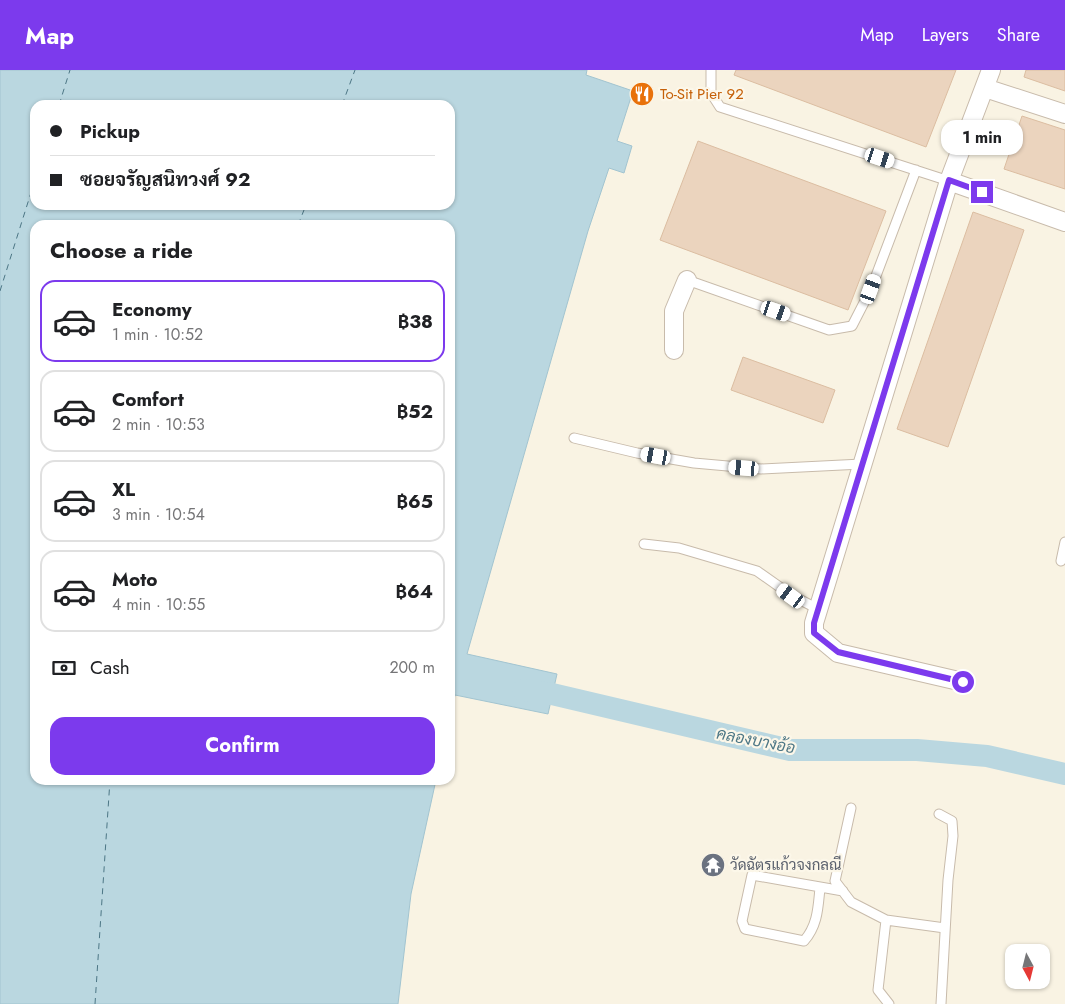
<!DOCTYPE html>
<html lang="en">
<head>
<meta charset="utf-8">
<style>
  body { margin:0; font-family:Jost,Sarabun,sans-serif; background:#f2f2f2; color:#202124; height:100vh; display:flex; flex-direction:column; font-size:19px; white-space:nowrap }
  * { box-sizing:border-box; margin:0 }
  p { font-size:16px; color:#757577 }
  .icon { flex:none; width:28px; height:28px; fill:none; stroke:currentColor; stroke-width:2; stroke-linecap:round; stroke-linejoin:round }
  .map { position:relative; flex:1; overflow:hidden }
  .details { position:absolute; left:30px; top:150px; width:425px; height:565px; display:flex; flex-direction:column; background:#fff; border-radius:15px; box-shadow:0 1px 4px #0004 }
  .details>* { flex:none }
  .top-card { position:absolute; left:30px; top:30px; width:425px; height:110px; border-radius:15px; box-shadow:0 1px 4px #0004; display:grid; align-content:center; height:110px; padding:0 20px; background:#fff }
  .needle { width:32px; rotate:173deg }
  .tools { position:absolute; left:1005px; top:874px; display:grid; gap:10px }
  .tools a { display:grid; place-items:center; width:45px; height:45px; border-radius:10px; background:#fff; box-shadow:0 1px 4px #0004; font-size:25px }
  .end { position:absolute; width:22px; height:22px; margin:-11px; border:6px solid #7c3aed; background:#fff; box-shadow:0 0 0 2px #fff }
  .from { border-radius:50% }
  .bubble { position:absolute; height:35px; border-radius:15px; background:#fff; box-shadow:0 1px 4px #0004; font-size:16px; font-weight:700; line-height:35px; text-align:center }
  .car { position:absolute; width:15px; height:30px; margin:-15px -8px; border-radius:6px; box-shadow:0 0 4px 1px #0007; background:linear-gradient(#fff 24%,#345 0 40%,#fff 0 76%,#345 0 86%,#fff 0) }
  .top-card b { display:flex; align-items:center; gap:18px; height:48px; font-size:19px }
  .top-card b+b { border-top:1px solid #e0e0e0 }
  .top-card i { width:12px; height:12px; background:#202124 }
  ul { padding:0; list-style:none }
  li { display:flex; align-items:center; gap:15px; height:82px; margin:0 10px 8px; padding:0 10px; border:2px solid #e0e0e0; border-radius:15px }
  li div { flex:1 }
  li b { display:block; font-size:19px }
  li em { font-style:normal; font-weight:700 }
  li.active { border-color:#7c3aed }
  li>.icon { width:45px; height:45px; stroke-width:1.5 }
  h2 { padding:0 20px; font-size:22px; line-height:60px }
  .pay { display:flex; align-items:center; gap:12px; height:55px; padding:0 20px; font-size:19px }
  .pay p { margin-inline-start:auto }
  .cta { display:flex; gap:10px; margin-top:auto; padding:10px 20px }
  .cta a { flex:1; height:58px; border-radius:15px; background:#7c3aed; color:#fff; font-size:20px; font-weight:700; line-height:58px; text-align:center }
  header { display:flex; align-items:center; gap:30px; box-sizing:border-box; height:70px; padding:0 25px; background:#7c3aed; color:#fff }
  header strong { font-size:24px }
  nav { display:flex; gap:28px; margin-inline-start:auto; font-size:18px }
  .map>svg:first-child { display:block }
  .water { fill:#bad7e0; stroke:#a2c4d0; fill-rule:evenodd }
  .lines { fill:none; stroke-linecap:round; stroke-linejoin:round }
  .canal { stroke:#bad7e0; stroke-width:22 }
  .ferry { stroke:#4c7685; stroke-width:1; stroke-dasharray:6 5; stroke-linecap:butt }
  .building { fill:#ebd4be; stroke:#dbbda1 }
  .lane-casing { stroke:#c8bbab; stroke-width:11 }
  .street-casing { stroke:#c8bbab; stroke-width:20 }
  .lane { stroke:#fff; stroke-width:9 }
  .street { stroke:#fff; stroke-width:18 }
  .route { stroke:#7c3aed; stroke-width:6 }
  .labels { text-anchor:middle; stroke-width:4.5; stroke-linejoin:round; paint-order:stroke }
  .food-label { font-size:15px; fill:#c56008; stroke:#fcf7e9; text-anchor:start }
  .worship-label { font-size:15px; fill:#5b616d; stroke:#fcf7e9; text-anchor:start }
  .water-label { font-size:16px; font-style:italic; fill:#4c7685; stroke:#fcf7e9 }
</style>
</head>
<body>
<header>
<strong>Map</strong>
<nav><a>Map</a><a>Layers</a><a>Share</a></nav>
</header>
<div class="map">
<svg width="1065" height="934" viewBox="0 0 1065 934">
  <rect width="100%" height="100%" fill="#f9f3e3"/>
  <!-- water -->
  <path class="water" d="M0,0H587L586,5L633,21L617,71L632,76L624,103L609,98L588,161L467,584L557,604L548,644L455,625L450,646V155H35V710H436L411,824L398,934H0ZM35,35H450V135H35Z"/>
  <g class="lines">
    <!-- canal -->
    <path class="canal" d="M523,620L552,624L790,680H917L987,686L1065,704"/>
    <!-- ferry -->
    <path class="ferry" d="M59,35L70,0
      M342,35L355,0
      M298,155L306,135
      M0,221L35,110
      M95,934L110,710"/>
  </g>
  <!-- building -->
  <path class="building" d="M736,0H956L926,77L734,5Z
    M1026,0H1065V21L1024,7Z
    M1022,46L1065,60V119L1004,99Z
    M698,71L886,141L848,240L660,170Z
    M973,142L1024,160L948,377L897,359Z
    M743,287L835,320L823,353L731,320Z"/>
  <g class="lines">
    <!-- lane casing -->
    <g class="lane-casing">
      <path id="lane" d="M711,0V23L720,37L949,111
        M687,210L829,260L852,256L871,219L916,100
        M574,368L637,383L694,393L761,399L862,394
        M644,474L679,478L757,501L791,525L818,539
        M1061,491L1065,472
        M851,738L835,811L851,832L886,850L878,920L889,934
        M939,744L952,751L953,766L948,810L941,934
        M820,818C818,837 818,855 804,871L745,859L742,851L752,805L843,821
        M886,850L945,858"/>
    </g>
    <!-- street casing -->
    <g class="street-casing">
      <path id="street" d="M985,18L1065,44
        M949,111L1065,152
        M674,280V241L687,210
        M963,612L838,583L814,563V553L949,111L991,0"/>
    </g>
    <!-- lane -->
    <use href="#lane" class="lane"/>
    <!-- street -->
    <use href="#street" class="street"/>
  </g>
  <g class="lines">
    <!-- route -->
    <path class="route" d="M963,612L838,582L814,563V553L949,110L982,122"/>
  </g>
  <!-- icons -->
  <defs>
    <g id="restaurant-disc" transform="scale(1.25)"><circle r="9.5" fill="#e8710a" stroke="#fcf7e9"/><path d="M-5-6h1v4h1v-4h1v4h1v-4h1v5L-1.5 .5V6h-2V.5L-5-1ZM5-6V6H3V1.5H1.5Q1.5-4 5-6Z" fill="#fff"/></g>
    <g id="temple-disc" transform="scale(1.25)"><circle r="9.5" fill="#6b7280" stroke="#fcf7e9"/><path d="M0-6L5-2H3V0L6.5 2.5H4V6H1.5V3h-3V6H-4V2.5H-6.5L-3 0V-2H-5Z" fill="#fff"/></g>
  </defs>
  <g fill-rule="evenodd">
    <use href="#restaurant-disc" x="642" y="24"/>
    <use href="#temple-disc" x="713" y="795"/>
  </g>
  <g class="labels">
    <!-- food labels -->
    <g class="food-label">
      <text x="660" y="29">To-Sit Pier 92</text>
    </g>
    <!-- worship labels -->
    <g class="worship-label">
      <text x="730" y="800">วัดฉัตรแก้วจงกลณี</text>
    </g>
    <!-- water labels -->
    <g class="water-label">
      <text transform="translate(756 670) rotate(11)" y="6">คลองบางอ้อ</text>
    </g>
  </g>
</svg>
<div class="tools">
<a><svg class="needle" viewBox="-14 -14 28 28"><path d="M0-13l5 13h-10z" fill="#e53935"/><path d="M0 13l5-13h-10z" fill="#757577"/></svg></a>
</div>
<i class="end from" style="left:963px;top:612px"></i>
<i class="end" style="left:982px;top:122px"></i>
<div class="bubble" style="left:941px;top:50px;width:82px">1 min</div>
<i class="car" style="left:880px;top:88px;rotate:108deg"></i>
<i class="car" style="left:871px;top:219px;rotate:20deg"></i>
<i class="car" style="left:776px;top:241px;rotate:109deg"></i>
<i class="car" style="left:656px;top:386px;rotate:280deg"></i>
<i class="car" style="left:744px;top:398px;rotate:275deg"></i>
<i class="car" style="left:791px;top:526px;rotate:306deg"></i>
<div class="top-card">
<b><i class="from"></i>Pickup</b>
<b><i></i>ซอยจรัญสนิทวงศ์ 92</b>
</div>
<section class="details">
<h2>Choose a ride</h2>
<ul>
<li class="active"><svg class="icon" aria-label="car" viewBox="0 0 24 24"><path d="M5 17H2v-5l4-1 3-4h7l3 4 3 1v5h-3M9 17h6M6 11h13"/><circle cx="7" cy="17" r="2"/><circle cx="17" cy="17" r="2"/></svg><div><b>Economy</b><p>1 min · 10:52</p></div><em>฿38</em></li>
<li><svg class="icon" aria-label="car" viewBox="0 0 24 24"><path d="M5 17H2v-5l4-1 3-4h7l3 4 3 1v5h-3M9 17h6M6 11h13"/><circle cx="7" cy="17" r="2"/><circle cx="17" cy="17" r="2"/></svg><div><b>Comfort</b><p>2 min · 10:53</p></div><em>฿52</em></li>
<li><svg class="icon" aria-label="car" viewBox="0 0 24 24"><path d="M5 17H2v-5l4-1 3-4h7l3 4 3 1v5h-3M9 17h6M6 11h13"/><circle cx="7" cy="17" r="2"/><circle cx="17" cy="17" r="2"/></svg><div><b>XL</b><p>3 min · 10:54</p></div><em>฿65</em></li>
<li><svg class="icon" aria-label="car" viewBox="0 0 24 24"><path d="M5 17H2v-5l4-1 3-4h7l3 4 3 1v5h-3M9 17h6M6 11h13"/><circle cx="7" cy="17" r="2"/><circle cx="17" cy="17" r="2"/></svg><div><b>Moto</b><p>4 min · 10:55</p></div><em>฿64</em></li>
</ul>
<div class="pay"><svg class="icon" aria-label="cash" viewBox="0 0 24 24"><path d="M3 7h18v10H3z"/><circle cx="12" cy="12" r="2"/></svg>Cash<p>200 m</p></div>
<div class="cta"><a>Confirm</a></div>
</section>
</div>
</body>
</html>
